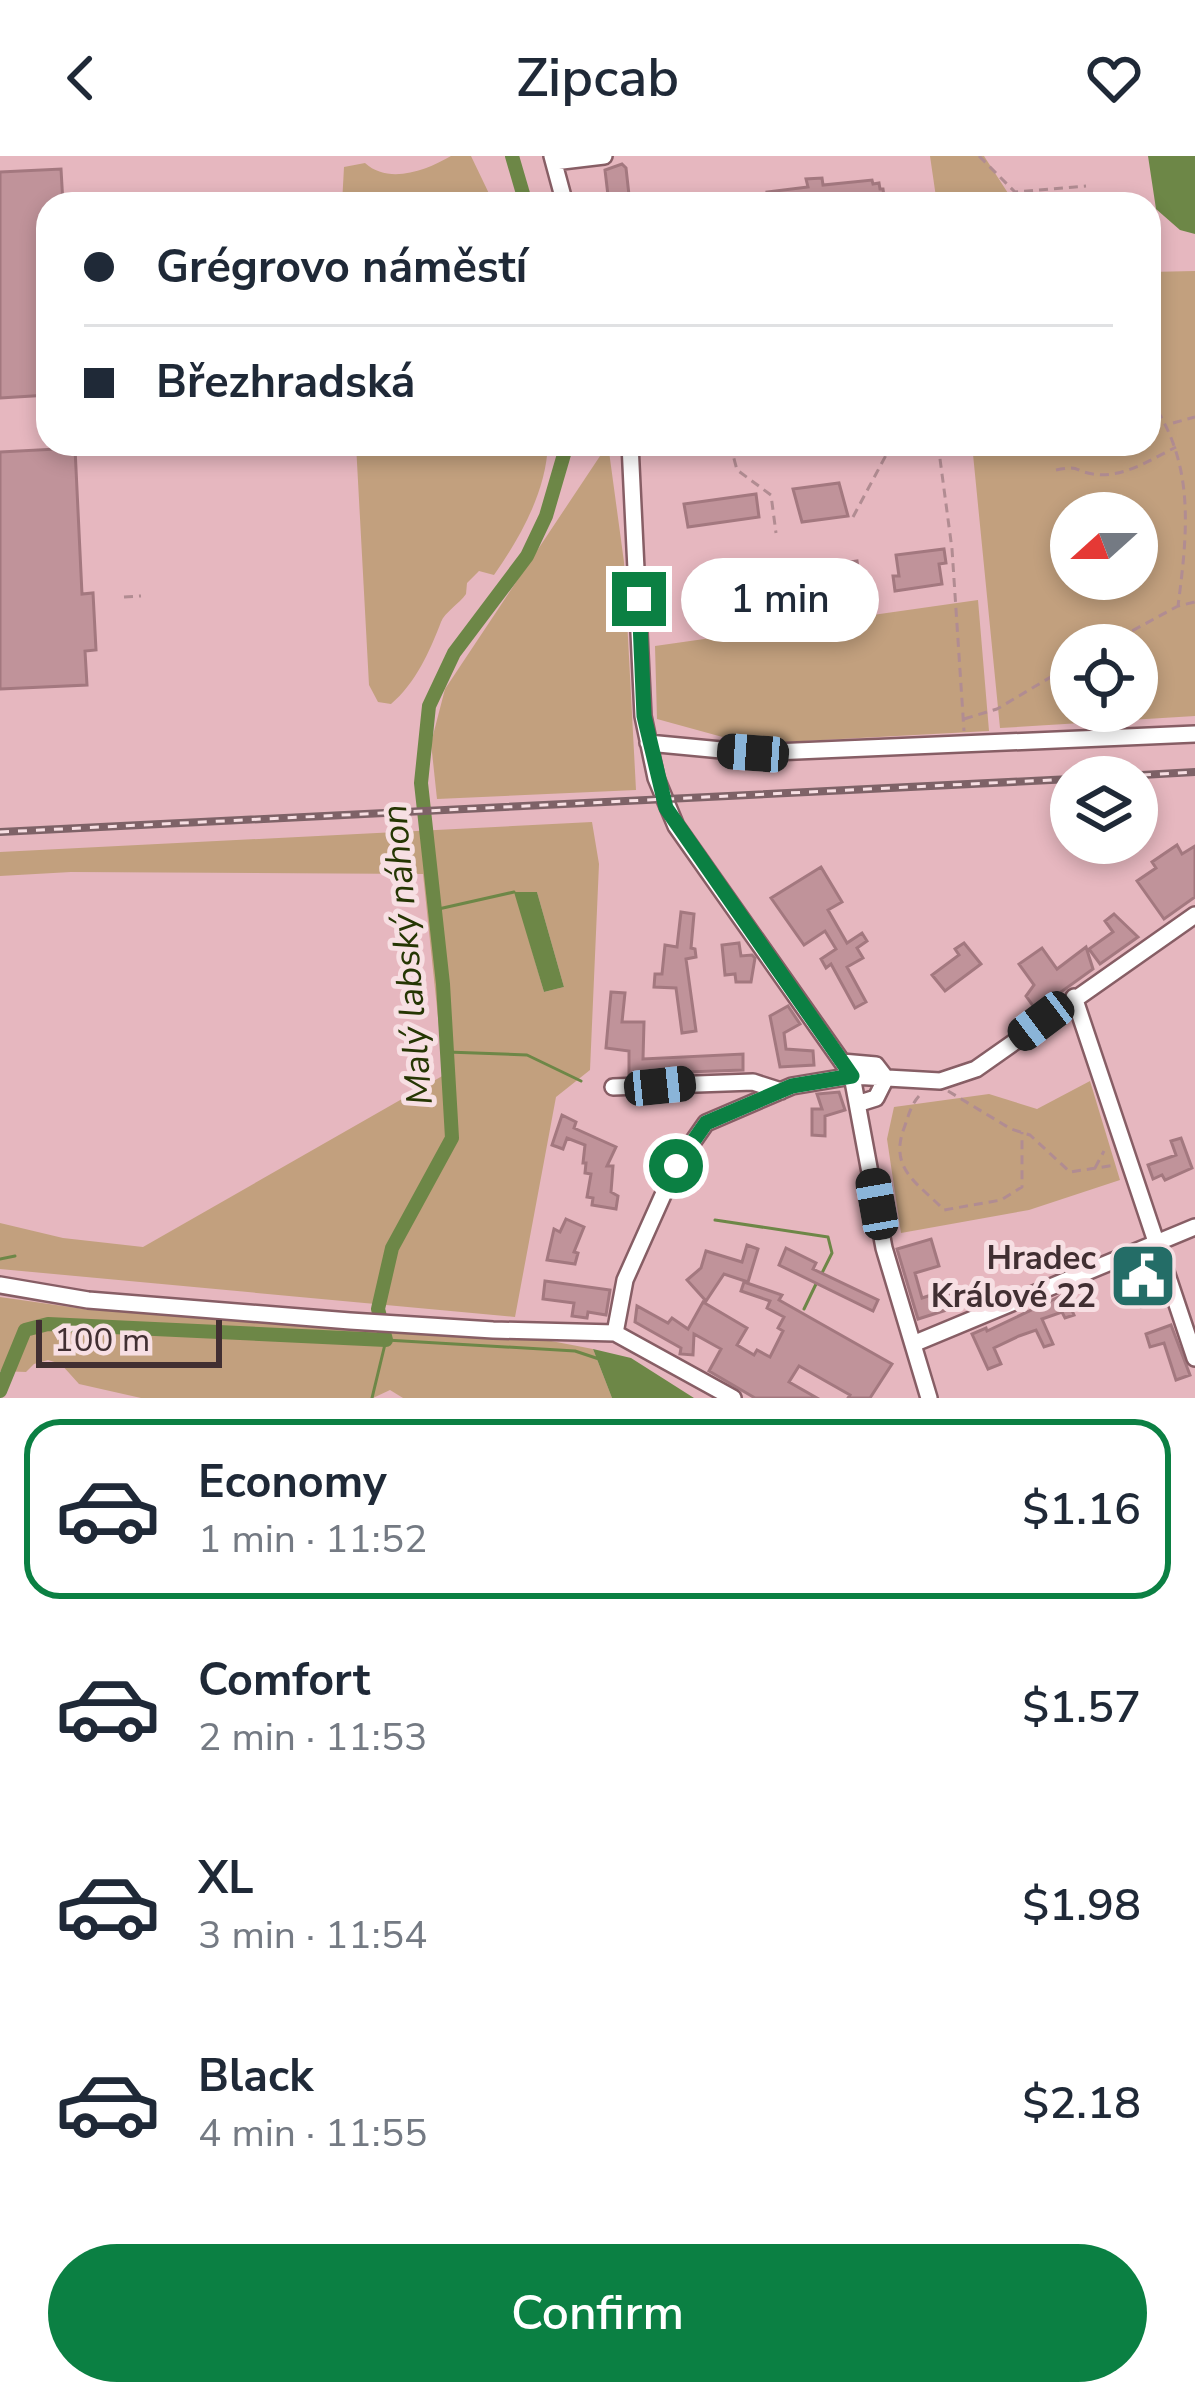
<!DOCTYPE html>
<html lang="en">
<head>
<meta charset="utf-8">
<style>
  body { margin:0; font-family:"Nunito Sans",sans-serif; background:#f6f6f7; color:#1f2937; height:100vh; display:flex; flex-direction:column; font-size:45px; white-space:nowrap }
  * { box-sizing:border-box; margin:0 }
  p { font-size:39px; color:#747a83 }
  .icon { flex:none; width:66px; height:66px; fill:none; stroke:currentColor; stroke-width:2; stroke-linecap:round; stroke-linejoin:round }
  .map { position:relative; height:1242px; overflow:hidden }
  .drawer { display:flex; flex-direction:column; background:#fff; flex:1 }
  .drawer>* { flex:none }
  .hud { position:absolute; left:36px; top:36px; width:1125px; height:264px; border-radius:36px; box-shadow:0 6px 18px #0003; display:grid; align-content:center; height:264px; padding:0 48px; background:#fff }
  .needle { width:78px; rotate:249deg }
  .fabs { position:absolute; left:1050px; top:336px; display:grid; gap:24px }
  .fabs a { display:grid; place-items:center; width:108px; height:108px; border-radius:50%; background:#fff; box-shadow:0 6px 18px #0003; font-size:60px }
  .scale { position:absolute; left:36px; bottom:30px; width:186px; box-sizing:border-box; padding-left:12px; border:6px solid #412f32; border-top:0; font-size:33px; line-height:42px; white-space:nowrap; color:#412f32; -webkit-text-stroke:9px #f7dfe3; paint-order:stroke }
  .end { position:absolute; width:54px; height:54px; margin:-27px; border:15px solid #0b8043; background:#fff; box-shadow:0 0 0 6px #fff }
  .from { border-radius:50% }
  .bubble { position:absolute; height:84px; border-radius:42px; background:#fff; box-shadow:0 6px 18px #0003; font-size:39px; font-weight:600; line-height:84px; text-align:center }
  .car { position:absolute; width:36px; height:72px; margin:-36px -18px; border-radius:15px; box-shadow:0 0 9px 3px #0007; background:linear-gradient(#222 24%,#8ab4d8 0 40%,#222 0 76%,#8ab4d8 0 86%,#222 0) }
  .hud b { display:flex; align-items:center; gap:42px; height:114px; font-size:45px }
  .hud b+b { border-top:3px solid #e0e1e3 }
  .hud i { width:30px; height:30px; background:#1f2937 }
  ul { padding:21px 0 0; list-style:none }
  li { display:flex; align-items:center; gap:36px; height:180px; margin:0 24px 18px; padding:0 24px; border:6px solid transparent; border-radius:36px }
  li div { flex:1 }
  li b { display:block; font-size:45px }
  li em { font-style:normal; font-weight:600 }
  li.selected { border-color:#0b8043 }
  li>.icon { width:108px; height:108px; stroke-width:1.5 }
  .cta { display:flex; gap:24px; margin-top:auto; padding:24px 48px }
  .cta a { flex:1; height:138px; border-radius:72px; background:#0b8043; color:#fff; font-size:48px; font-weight:600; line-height:138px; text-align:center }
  header { display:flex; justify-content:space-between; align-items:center; height:156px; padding:0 48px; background:#fff; font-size:54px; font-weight:600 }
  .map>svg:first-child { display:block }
  .green { fill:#c2a07e; fill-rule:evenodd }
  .water { fill:#6d8747 }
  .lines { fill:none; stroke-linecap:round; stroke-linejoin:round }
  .stream { stroke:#6d8747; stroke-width:3 }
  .canal { stroke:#6d8747; stroke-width:14 }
  .building { fill:#c0939a; stroke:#a3787f; stroke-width:3 }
  .minor-casing { stroke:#875e65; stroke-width:20 }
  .path { stroke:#b18c92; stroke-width:3; stroke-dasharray:9 6; stroke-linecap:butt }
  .minor { stroke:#fff; stroke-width:15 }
  .rail-casing { stroke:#7e6267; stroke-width:8 }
  .rail { stroke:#f7dfe3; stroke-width:3; stroke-dasharray:9; stroke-linecap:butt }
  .route { stroke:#0b8043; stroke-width:15 }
  .labels { text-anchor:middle; stroke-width:10; stroke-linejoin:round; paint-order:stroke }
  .poi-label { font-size:33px; font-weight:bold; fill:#412f32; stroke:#f7dfe3; text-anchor:end }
  .water-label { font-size:36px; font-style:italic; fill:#253603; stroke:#f7dfe3 }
</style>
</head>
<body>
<header><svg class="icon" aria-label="back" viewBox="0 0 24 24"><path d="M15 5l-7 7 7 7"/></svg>Zipcab<svg class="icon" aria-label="heart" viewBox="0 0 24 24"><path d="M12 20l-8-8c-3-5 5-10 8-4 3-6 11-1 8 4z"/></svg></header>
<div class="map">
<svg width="1195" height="1242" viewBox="0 0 1195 1242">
  <rect width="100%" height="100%" fill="#e6b7bf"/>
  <!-- green -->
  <path class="green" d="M451,0H471L494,48H342L344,11L365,7C389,29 427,14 451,0Z
    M930,0H984L1015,48H937Z
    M1195,115V560L1000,572L972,288H1149V116ZM1071,357H1137V423H1071ZM1137,489V555H1071V489Z
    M356,288H548C546,336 521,380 494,419L479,415L467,427L466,438C459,448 445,456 441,466C430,495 415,528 391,548L378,546L369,529Z
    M608,288L624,406L636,634L437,643L431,587L445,533Z
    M978,444L989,575L748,588L657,563L655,490Z
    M592,666L599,708L590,914L556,941L515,1161L0,1113V1067L63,1082L143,1091L444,919L423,718L71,716L0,720V696ZM515,736H537L564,831L544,836Z
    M1090,925L1120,1024L1029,1054L901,1077L887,983L894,951L989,938L1037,953Z
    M0,1141L91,1154L493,1174L593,1193L612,1242H403L390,1234L373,1242H141L79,1228L61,1208L48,1204L34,1208L26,1216L0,1215Z"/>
  <!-- water -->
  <path class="water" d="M1148,0H1195V78L1180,74L1156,53Z
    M514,736H537L564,831L544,836Z
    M593,1193L631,1202L694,1242H612Z"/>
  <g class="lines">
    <!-- stream -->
    <path class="stream" d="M434,754L514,736
      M447,896L527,899L581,925
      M715,1064L828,1081L832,1097L821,1119
      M0,1103L15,1100
      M804,1153L816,1128
      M372,1242L386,1184L575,1195L599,1203"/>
    <!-- canal -->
    <path class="canal" d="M512,0L526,48
      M0,1235L25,1174L48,1168L386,1184L378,1153L392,1092L452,982L443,828L421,627L429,550L454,497L527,400L546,360L567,288"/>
  </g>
  <!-- building -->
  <path class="building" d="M622,8L626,12L630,48H609L605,14Z
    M61,13L63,48H48V239L0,242V16Z
    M822,22L823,29L872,24L873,28L879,27L880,33H883L885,48H769L767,36L808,31L806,23Z
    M75,292L82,438L93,437L96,494L85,495L87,529L0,533V296Z
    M839,327L848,360L802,366L793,333Z
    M756,338L759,361L688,371L684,348Z
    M944,393L946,407L939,408L942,428L895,435L893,420H899L896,399Z
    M857,405L859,419L853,420L856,440L808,447L807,433L813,432L810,412Z
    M762,410L765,432L697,442L694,419Z
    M1177,689L1182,698L1195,690V741L1164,763L1137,725L1156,712L1152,706Z
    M821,711L842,746L828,754L847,787L862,777L867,785L857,792L863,802L847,811L866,846L855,852L831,808L826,812L821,803L836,793L825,775L804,789L771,742Z
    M681,756L694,758L691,792L695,793L696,801L686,803L696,875L682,877L676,832L654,831L655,818H662L665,789L677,791Z
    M1114,758L1138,781L1100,808L1089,793L1113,776L1105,765Z
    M739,787L741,800L752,799L755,802L751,826H736L735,818L725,819L722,789Z
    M964,787L981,808L945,835L932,819L959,799L955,793Z
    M1086,791L1093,813L1036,854L1026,840L1034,829L1019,808L1042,792L1057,813Z
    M611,836L625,837L622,866H644L643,903L743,898V914L629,918V895L606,892Z
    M788,850L800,868L784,877L786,893L813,895L814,909L780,911L770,860Z
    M839,936L845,954L825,960V980L812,979V953H822L817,938Z
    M562,959L576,966L574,972L616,991L607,1010H613L611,1036L618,1040L616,1053L592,1049L593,1042L587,1041L591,1018L585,1017L586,1007H583L585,989L567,982L563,993L552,989Z
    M1181,982L1192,1012L1165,1024L1162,1019L1153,1023L1148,1009L1176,999L1171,985Z
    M566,1063L584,1071L574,1096L578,1097L575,1108L547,1104L554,1073L560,1076Z
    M931,1083L939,1110L915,1117L922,1142L947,1134L953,1152L918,1163L897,1093Z
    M747,1089L758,1093L748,1126L724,1118L706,1145L687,1124L701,1112L706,1095L742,1106Z
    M786,1092L816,1107L813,1113L878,1144L873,1155L779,1109Z
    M1141,1107L1142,1112L1147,1110L1150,1120L1154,1118L1163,1144L1141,1151L1130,1111Z
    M545,1125L610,1134L606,1159L588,1156L587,1162L572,1160L574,1147L543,1143Z
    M744,1126L782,1139L779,1144L892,1208L870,1242H848L850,1239L799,1210L789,1226L817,1242H755L709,1215L721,1193L694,1178L693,1199L680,1198L681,1192L635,1166L637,1150L668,1167L672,1162L688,1173L703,1146L747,1172L737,1189L754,1199L757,1194L770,1201L783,1175L778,1172L784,1161L767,1152L770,1145L741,1135Z
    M1065,1138L1074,1159L1065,1162L1062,1156L1042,1163L1053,1188L1044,1191L1036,1174L1019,1180L994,1192L1001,1208L988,1213L972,1178L986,1172L987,1175Z
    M1171,1169L1190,1219L1176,1224L1164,1187L1150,1191L1146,1178Z"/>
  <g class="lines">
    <!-- minor casing -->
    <g class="minor-casing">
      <path id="minor" d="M552,0L565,48
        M554,6L604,0
        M630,288L643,560L656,622L676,670L852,920L884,1092L929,1242
        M648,587L753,597L1195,578
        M1074,841L1195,1202
        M842,906L876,909L886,922L876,942L860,947
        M613,931L753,926L781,935
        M0,1129L88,1144L350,1165L493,1174L615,1177L733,1242
        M615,1177L625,1124L676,1010L706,967L792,930L852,920L940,925L976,913L1195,759
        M913,1188L1195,1071"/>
    </g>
    <!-- path -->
    <path class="path" d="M979,0L1015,36L1086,30
      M1149,242C1195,306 1188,373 1178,450
      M1173,267L1195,261
      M730,288L737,314L771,339L776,377
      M938,288L952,393L964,575
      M1056,314C1082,309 1073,315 1093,318C1122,323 1152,303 1176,291
      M853,361L892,288
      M124,441L141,440
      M1106,489L1178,450L1195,446
      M964,563L997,553L1071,509
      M948,935L1011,973L1030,979L1070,1016L1116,1009
      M919,940C910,950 908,962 903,975C890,1014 919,1028 944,1054L1001,1044L1022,1031V976
      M1095,1012L1104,995"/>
    <!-- minor -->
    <use href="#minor" class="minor"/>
    <!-- rail casing -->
    <g class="rail-casing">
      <path id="rail" d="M1106,621L1195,616
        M0,676L1071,623"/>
    </g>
    <!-- rail -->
    <use href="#rail" class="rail"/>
  </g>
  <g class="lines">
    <!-- route -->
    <path class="route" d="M639,443L644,560L666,652L852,920L792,930L706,967L676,1010"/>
  </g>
  <!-- icons -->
  <defs>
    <g id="civic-square" transform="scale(3.45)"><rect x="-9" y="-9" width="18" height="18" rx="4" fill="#246d67" stroke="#f7dfe3"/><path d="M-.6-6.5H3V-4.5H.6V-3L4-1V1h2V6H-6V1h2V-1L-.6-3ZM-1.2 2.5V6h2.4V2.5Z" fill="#fff"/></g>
  </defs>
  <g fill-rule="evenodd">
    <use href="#civic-square" x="1143" y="1120"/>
  </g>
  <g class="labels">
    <!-- poi labels -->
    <g class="poi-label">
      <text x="1096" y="1113">Hradec<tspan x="1096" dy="38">Králové 22</tspan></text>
    </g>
    <!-- water labels -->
    <g class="water-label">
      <text transform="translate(406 799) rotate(-95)" y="13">Malý labský náhon</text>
    </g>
  </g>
</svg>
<div class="fabs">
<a><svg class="needle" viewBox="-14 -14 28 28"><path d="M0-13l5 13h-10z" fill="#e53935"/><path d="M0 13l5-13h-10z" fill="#747a83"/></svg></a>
<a><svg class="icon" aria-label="locate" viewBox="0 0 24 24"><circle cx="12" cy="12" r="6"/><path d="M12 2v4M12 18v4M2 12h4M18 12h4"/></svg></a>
<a><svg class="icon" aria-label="layers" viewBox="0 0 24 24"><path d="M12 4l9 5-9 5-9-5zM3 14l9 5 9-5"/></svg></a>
</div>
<div class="scale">100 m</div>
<i class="end from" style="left:676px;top:1010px"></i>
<i class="end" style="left:639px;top:443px"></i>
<div class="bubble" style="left:681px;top:402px;width:198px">1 min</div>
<i class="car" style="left:753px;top:597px;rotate:274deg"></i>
<i class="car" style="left:1041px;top:865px;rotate:233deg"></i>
<i class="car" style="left:660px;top:930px;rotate:84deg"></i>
<i class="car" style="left:877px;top:1048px;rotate:350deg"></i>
<div class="hud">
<b><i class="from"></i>Grégrovo náměstí</b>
<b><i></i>Březhradská</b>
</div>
</div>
<section class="drawer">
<ul>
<li class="selected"><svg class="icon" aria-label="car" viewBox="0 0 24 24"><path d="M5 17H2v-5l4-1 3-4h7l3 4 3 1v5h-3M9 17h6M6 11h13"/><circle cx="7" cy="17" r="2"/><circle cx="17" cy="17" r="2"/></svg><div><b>Economy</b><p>1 min · 11:52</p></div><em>$1.16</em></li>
<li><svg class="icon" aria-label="car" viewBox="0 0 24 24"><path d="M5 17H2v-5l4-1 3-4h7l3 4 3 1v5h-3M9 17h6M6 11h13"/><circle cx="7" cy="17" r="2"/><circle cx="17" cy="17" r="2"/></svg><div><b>Comfort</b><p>2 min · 11:53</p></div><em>$1.57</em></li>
<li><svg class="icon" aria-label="car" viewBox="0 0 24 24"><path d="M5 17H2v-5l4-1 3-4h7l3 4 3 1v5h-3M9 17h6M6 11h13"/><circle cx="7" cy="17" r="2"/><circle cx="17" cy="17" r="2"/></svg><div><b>XL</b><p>3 min · 11:54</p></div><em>$1.98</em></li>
<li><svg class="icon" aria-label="car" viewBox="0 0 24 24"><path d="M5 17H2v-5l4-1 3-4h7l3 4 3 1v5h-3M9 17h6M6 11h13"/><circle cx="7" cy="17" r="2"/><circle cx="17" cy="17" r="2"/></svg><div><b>Black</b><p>4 min · 11:55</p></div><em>$2.18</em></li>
</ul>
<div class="cta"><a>Confirm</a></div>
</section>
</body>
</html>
